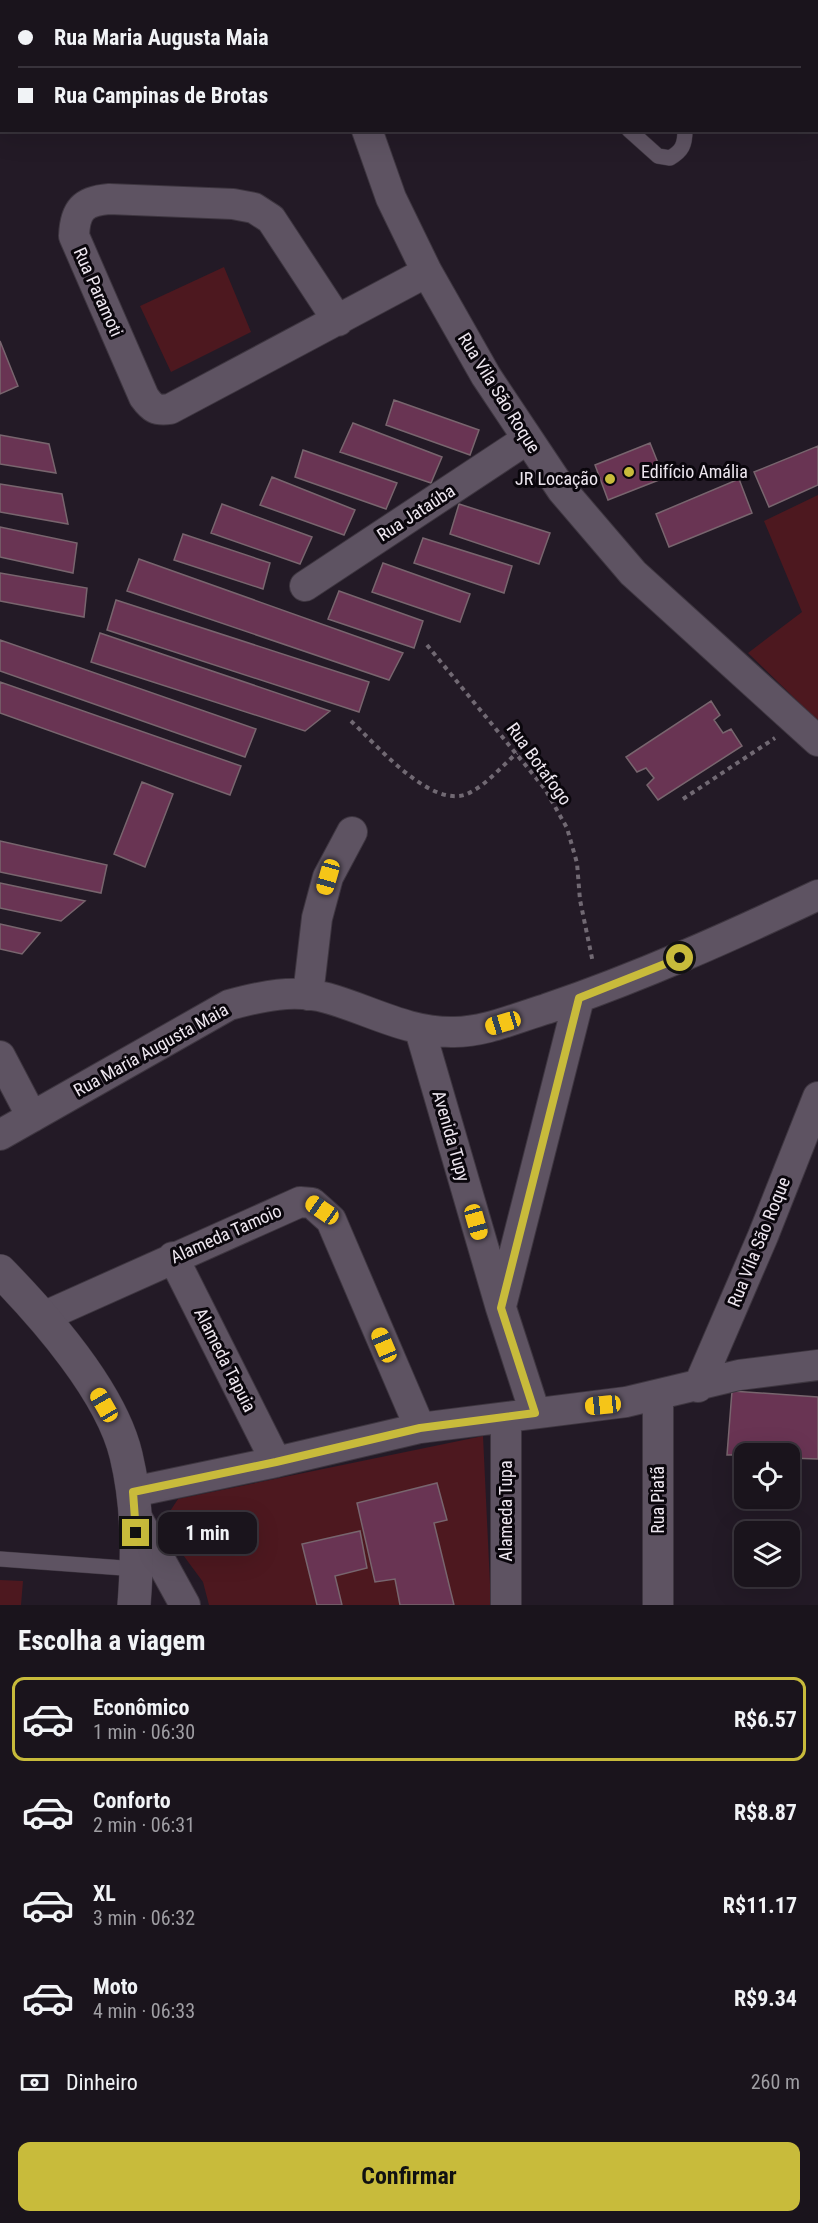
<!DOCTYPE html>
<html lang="pt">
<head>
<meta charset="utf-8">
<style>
  body { margin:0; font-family:"Roboto Condensed",sans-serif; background:#231d25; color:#f1f3f6; height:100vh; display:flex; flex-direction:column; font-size:22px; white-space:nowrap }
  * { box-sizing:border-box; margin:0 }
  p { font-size:20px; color:#9f9ea3 }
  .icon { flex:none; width:33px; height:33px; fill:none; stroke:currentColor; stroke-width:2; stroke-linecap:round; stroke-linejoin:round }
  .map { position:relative; height:1605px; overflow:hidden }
  .side { display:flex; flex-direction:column; background:#1a141c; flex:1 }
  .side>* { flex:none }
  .hud { position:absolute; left:0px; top:0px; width:819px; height:132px; box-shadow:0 6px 24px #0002,0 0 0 2px #38333b; display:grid; align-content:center; height:132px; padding:0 18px; background:#1a141c }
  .controls { position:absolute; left:734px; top:1443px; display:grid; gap:12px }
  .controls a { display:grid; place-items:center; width:66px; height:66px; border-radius:12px; background:#1a141c; box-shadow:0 6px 24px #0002,0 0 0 2px #38333b; font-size:30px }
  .end { position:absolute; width:27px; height:27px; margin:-14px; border:8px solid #c8bb3b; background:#111; box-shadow:0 0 0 3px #111 }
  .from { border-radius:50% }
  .bubble { position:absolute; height:42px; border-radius:12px; background:#1a141c; box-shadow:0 6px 24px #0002,0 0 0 2px #38333b; font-size:20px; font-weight:700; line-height:42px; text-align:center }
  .car { position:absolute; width:18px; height:36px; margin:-18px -9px; border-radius:8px; box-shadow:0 0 4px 2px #0007; background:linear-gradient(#f5c518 24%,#345 0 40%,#f5c518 0 76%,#345 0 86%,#f5c518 0) }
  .hud b { display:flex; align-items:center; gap:21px; height:57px; font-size:22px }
  .hud b+b { border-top:2px solid #38333b }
  .hud i { width:15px; height:15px; background:#f1f3f6 }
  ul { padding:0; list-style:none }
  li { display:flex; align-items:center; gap:18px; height:84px; margin:0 12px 9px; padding:0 6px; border:3px solid transparent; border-radius:12px }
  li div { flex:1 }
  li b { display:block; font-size:22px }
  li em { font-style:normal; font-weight:700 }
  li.on { border-color:#c8bb3b }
  li>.icon { width:54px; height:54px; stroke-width:1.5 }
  h2 { padding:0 18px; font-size:27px; line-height:72px }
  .pay { display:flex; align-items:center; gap:15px; height:66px; padding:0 18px; font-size:22px }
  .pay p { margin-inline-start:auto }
  .action { display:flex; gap:12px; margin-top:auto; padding:12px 18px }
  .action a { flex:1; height:69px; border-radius:12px; background:#c8bb3b; color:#111; font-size:24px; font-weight:700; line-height:69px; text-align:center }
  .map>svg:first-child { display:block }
  .green { fill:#4d181f }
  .building { fill:#693453; stroke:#78656e; stroke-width:1.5 }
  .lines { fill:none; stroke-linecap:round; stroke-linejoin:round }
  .service-casing { stroke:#3e3640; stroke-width:16 }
  .minor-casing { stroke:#3e3640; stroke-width:32 }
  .tertiary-casing { stroke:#3e3640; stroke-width:34 }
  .path { stroke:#716973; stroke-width:4; stroke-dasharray:4.5 4.5; stroke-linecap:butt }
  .service { stroke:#5e5362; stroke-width:15 }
  .minor { stroke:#5e5362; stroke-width:30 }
  .tertiary { stroke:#5e5362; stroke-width:33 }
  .route { stroke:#c8bb3b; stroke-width:8 }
  .poi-dot { fill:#c8bb3b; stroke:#0a060c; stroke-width:2 }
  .labels { text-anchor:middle; stroke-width:6; stroke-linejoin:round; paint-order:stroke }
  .street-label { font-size:18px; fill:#ede6ef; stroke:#0a060c }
  .poi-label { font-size:18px; fill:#ede6ef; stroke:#0a060c; text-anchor:start }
</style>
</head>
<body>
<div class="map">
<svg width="818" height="1605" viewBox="0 0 818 1605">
  <rect width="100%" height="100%" fill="#231a26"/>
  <!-- green -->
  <path class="green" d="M224,267L251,332L171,372L140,306Z
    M818,495V721L748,653L802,612L764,521Z
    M483,1436L491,1605H209L203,1582L161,1525L178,1499Z
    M0,1580L23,1581L21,1605H0Z"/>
  <!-- building -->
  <path class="building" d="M543,0H627V2H544Z
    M0,8H2V74H0Z
    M0,341L18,386L0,394Z
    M394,400L479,430L470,455L386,425Z
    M353,423L442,457L431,483L340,452Z
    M0,435L49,444L56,473L0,464Z
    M650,443L664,478L608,500L595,465Z
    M818,446V485L769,507L754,472Z
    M303,450L397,483L386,509L295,477Z
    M272,477L355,510L344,535L260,505Z
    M739,479L752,513L669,547L656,514Z
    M0,484L62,494L68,524L0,512Z
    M222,504L312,537L300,564L211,533Z
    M459,504L550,533L539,564L450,534Z
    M0,527L77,543L73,573L0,557Z
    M183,534L270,563L263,589L174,560Z
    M423,538L512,566L504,593L414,563Z
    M139,559L403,653L389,680L127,591Z
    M383,563L470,594L460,622L372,592Z
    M0,573L87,588L84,617L0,601Z
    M339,591L423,621L414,648L328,619Z
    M116,600L369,682L359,712L107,630Z
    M100,633L330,711L305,731L91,662Z
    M0,640L256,729L245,757L0,671Z
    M0,682L241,766L230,795L0,713Z
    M711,701L720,715L714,720L723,733L731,729L742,746L658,800L647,785L654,778L646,768L637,772L626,757Z
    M142,782L173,794L145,867L114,854Z
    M0,841L107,865L101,893L0,872Z
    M0,883L85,901L61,921L0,908Z
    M0,924L40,933L22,954L0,949Z
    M732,1391L818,1397V1459L789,1458V1454L727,1455Z
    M437,1483L447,1520L434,1523L454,1605H400L395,1579L375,1582L357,1503Z
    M360,1531L367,1568L335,1576L342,1605H317L302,1544Z"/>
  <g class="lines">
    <!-- service casing -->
    <g class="service-casing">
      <path id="service" d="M530,0L531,2
        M697,0L699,2
        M755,0V2
        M629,130L658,156L670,158C682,151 685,145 685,130
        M0,1559L137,1569"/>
    </g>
    <!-- minor casing -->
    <g class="minor-casing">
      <path id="minor" d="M303,0L305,2
        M367,130L391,198L427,272L486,376L562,490L633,573L818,741
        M338,321L271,219L254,208L233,204L109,199C83,201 75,210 74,236L144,397C152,408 156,411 170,409L427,272
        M305,586L526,440
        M308,995L317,918L328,877L352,832
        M420,1030L501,1308L535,1413
        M0,1056L32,1117
        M0,1135L229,1005C262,996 294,989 327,998C370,1010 408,1033 454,1032C485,1032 516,1018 546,1009C640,977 729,937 818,895
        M173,1257L276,1462
        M501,1306L579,998
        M43,1317L300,1202L312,1203L331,1220L420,1428
        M698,1387L763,1236L818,1097
        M506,1418V1605
        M133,1492L276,1462L420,1428L626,1402L739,1375L818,1365
        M136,1516L185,1605
        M658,1605V1396"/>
    </g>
    <!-- tertiary casing -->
    <g class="tertiary-casing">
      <path id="tertiary" d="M0,1271C45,1317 111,1392 126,1455C138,1505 138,1554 134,1605"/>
    </g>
    <!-- path -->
    <path class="path" d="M427,645L545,789L567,828L577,863L580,900L593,963
      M351,721C375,743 434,814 471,792C488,783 502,766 517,753
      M683,799L775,738"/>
    <!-- service -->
    <use href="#service" class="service"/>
    <!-- minor -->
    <use href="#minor" class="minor"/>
    <!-- tertiary -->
    <use href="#tertiary" class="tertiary"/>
  </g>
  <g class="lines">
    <!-- route -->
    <path class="route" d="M136,1533L133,1492L276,1462L420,1428L535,1413L501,1308L579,998L680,958"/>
  </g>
  <!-- markers -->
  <g class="poi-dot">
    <circle cx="629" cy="472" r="6"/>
    <circle cx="610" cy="479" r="6"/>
  </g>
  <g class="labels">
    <!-- street labels -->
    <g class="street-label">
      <text transform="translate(98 292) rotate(66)" y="6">Rua Paramoti</text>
      <text transform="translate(499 393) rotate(58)" y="6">Rua Vila São Roque</text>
      <text transform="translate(416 513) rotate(-33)" y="6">Rua Jataúba</text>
      <text transform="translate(539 764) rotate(54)" y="6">Rua Botafogo</text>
      <text transform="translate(151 1050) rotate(-29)" y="6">Rua Maria Augusta Maia</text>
      <text transform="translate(451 1136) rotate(74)" y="6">Avenida Tupy</text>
      <text transform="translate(226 1234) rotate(-24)" y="6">Alameda Tamoio</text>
      <text transform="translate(759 1242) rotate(-68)" y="6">Rua Vila São Roque</text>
      <text transform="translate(225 1360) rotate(63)" y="6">Alameda Tapuia</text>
      <text transform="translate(658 1500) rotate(-90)" y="6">Rua Piatã</text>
      <text transform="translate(506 1511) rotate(-90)" y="6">Alameda Tupa</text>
    </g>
    <!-- poi labels -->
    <g class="poi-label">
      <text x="641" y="478">Edifício Amália</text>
      <text x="598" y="485" text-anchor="end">JR Locação</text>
    </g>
  </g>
</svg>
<div class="controls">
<a><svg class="icon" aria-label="locate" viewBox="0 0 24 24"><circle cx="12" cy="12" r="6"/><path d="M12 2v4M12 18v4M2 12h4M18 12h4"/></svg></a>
<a><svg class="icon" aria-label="layers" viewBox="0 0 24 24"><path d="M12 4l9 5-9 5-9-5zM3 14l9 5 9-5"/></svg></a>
</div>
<i class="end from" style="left:680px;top:958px"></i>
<i class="end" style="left:136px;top:1533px"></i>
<div class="bubble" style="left:158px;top:1512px;width:99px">1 min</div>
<i class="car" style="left:328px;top:877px;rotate:196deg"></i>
<i class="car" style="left:503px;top:1023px;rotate:253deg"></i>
<i class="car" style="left:322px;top:1210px;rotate:305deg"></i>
<i class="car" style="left:476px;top:1222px;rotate:164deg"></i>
<i class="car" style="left:384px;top:1345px;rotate:337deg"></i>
<i class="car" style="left:104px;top:1405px;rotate:330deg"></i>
<i class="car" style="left:603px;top:1405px;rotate:264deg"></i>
<div class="hud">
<b><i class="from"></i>Rua Maria Augusta Maia</b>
<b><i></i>Rua Campinas de Brotas</b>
</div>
</div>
<section class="side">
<h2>Escolha a viagem</h2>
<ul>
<li class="on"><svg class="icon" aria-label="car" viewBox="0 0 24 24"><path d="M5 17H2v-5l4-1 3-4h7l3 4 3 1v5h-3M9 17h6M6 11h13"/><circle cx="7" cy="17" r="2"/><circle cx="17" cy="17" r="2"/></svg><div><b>Econômico</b><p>1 min · 06:30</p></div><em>R$6.57</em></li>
<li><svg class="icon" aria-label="car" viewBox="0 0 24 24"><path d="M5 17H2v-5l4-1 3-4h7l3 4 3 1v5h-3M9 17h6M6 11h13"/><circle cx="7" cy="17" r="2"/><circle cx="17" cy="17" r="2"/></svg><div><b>Conforto</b><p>2 min · 06:31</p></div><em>R$8.87</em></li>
<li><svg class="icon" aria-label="car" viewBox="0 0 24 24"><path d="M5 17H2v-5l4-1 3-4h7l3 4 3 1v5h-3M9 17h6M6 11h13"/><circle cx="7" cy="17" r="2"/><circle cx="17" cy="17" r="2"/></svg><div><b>XL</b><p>3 min · 06:32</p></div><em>R$11.17</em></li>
<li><svg class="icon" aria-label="car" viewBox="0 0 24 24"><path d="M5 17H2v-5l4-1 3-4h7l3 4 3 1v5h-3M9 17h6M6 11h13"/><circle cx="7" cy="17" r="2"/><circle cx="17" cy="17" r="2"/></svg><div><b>Moto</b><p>4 min · 06:33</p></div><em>R$9.34</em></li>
</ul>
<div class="pay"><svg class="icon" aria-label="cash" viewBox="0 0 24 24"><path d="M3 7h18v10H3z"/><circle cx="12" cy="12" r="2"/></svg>Dinheiro<p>260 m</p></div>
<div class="action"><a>Confirmar</a></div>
</section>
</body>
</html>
